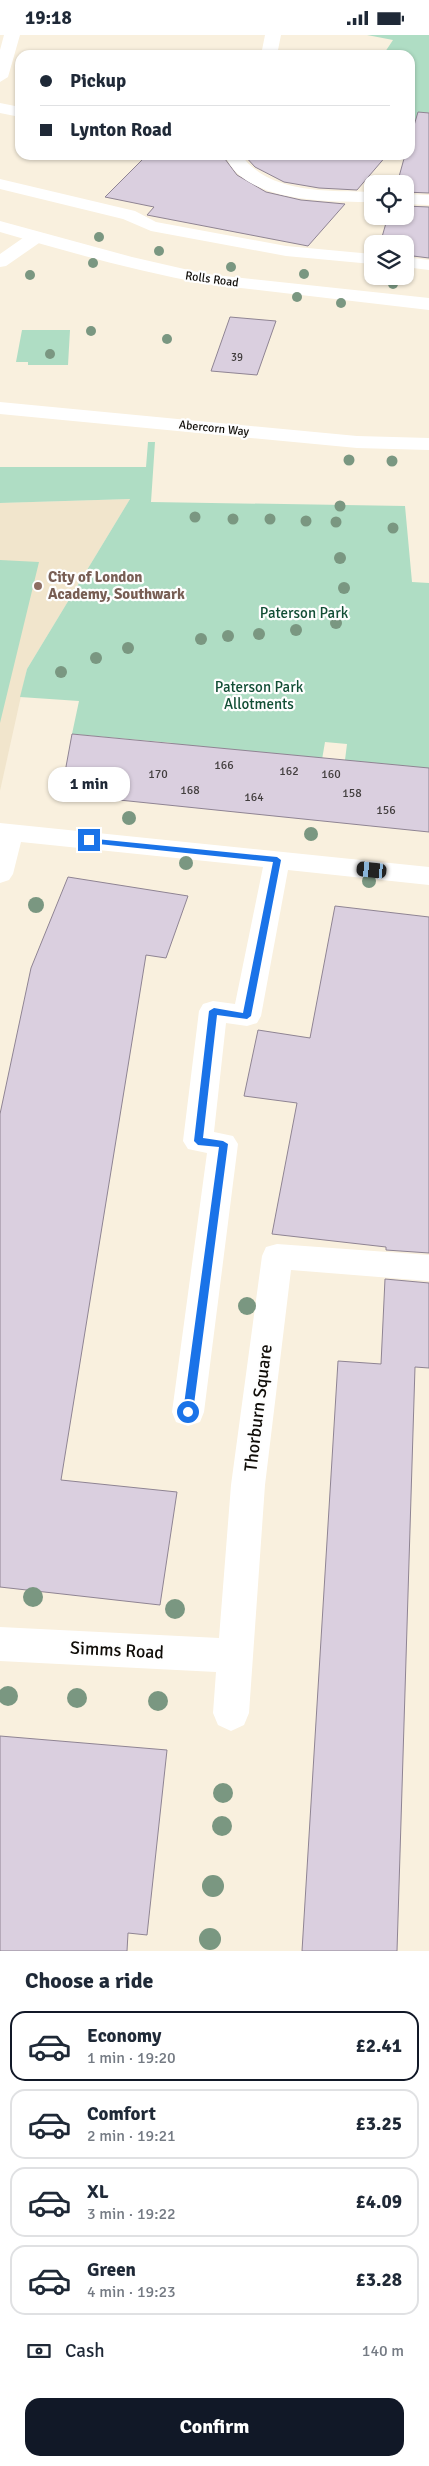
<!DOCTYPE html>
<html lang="en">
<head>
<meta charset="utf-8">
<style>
  body { margin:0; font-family:Signika,sans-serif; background:#f2f2f3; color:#1f2937; height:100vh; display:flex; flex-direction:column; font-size:19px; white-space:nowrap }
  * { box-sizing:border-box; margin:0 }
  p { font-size:16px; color:#747a83 }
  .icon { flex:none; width:28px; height:28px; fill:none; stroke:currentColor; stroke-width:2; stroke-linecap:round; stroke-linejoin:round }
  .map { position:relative; height:1916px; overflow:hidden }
  .sheet { display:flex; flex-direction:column; background:#fff; flex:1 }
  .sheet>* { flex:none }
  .top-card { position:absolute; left:15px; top:15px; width:400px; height:110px; border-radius:15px; box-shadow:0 1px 4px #0004; display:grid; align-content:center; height:110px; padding:0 25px; background:#fff }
  .buttons { position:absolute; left:364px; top:140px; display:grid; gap:10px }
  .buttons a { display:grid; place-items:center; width:50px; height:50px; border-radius:10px; background:#fff; box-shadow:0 1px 4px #0004; font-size:25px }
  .end { position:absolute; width:22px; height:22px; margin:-11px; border:6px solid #1a73e8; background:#fff; box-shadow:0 0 0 2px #fff }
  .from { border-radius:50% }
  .bubble { position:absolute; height:35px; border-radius:15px; background:#fff; box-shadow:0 1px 4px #0004; font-size:16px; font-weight:800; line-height:35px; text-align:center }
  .car { position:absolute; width:15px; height:30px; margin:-15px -8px; border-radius:6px; box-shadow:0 0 4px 1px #0007; background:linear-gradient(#222 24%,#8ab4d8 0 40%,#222 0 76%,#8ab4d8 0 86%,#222 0) }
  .top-card b { display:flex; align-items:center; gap:18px; height:48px; font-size:19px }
  .top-card b+b { border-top:1px solid #e0e1e3 }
  .top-card i { width:12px; height:12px; background:#1f2937 }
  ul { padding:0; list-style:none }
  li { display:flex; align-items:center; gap:15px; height:70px; margin:0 10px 8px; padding:0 15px; border:2px solid #e0e1e3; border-radius:15px }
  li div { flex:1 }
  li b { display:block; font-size:19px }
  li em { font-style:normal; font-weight:800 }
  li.selected { border-color:#111827 }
  li>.icon { width:45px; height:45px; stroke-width:1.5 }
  h2 { padding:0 25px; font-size:22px; line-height:60px }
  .pay { display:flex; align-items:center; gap:12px; height:55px; padding:0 25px; font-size:19px }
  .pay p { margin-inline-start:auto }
  .primary-button { display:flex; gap:10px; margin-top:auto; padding:10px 25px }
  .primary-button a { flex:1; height:58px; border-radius:15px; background:#111827; color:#fff; font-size:20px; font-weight:800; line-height:58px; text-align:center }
  .status { display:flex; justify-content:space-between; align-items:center; height:35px; padding:0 25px; background:#fff; direction:ltr }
  .status svg { height:14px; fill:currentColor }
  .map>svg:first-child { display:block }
  .built { fill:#f1e5cc }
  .green { fill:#afddc4 }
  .building { fill:#dacfdf; stroke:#8f8493 }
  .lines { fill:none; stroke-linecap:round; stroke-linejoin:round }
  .minor { fill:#fff; fill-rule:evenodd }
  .major { fill:#fff; fill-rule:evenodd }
  .tree { fill:#7a9781 }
  .route { fill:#1a73e8 }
  .education-dot { fill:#8d6e63; stroke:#fefefe; stroke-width:2 }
  .labels { text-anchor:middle; stroke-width:4.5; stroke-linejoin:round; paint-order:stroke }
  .far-number-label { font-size:11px; fill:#423e3e }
  .far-street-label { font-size:12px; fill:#100d08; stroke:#fefefe }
  .number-label { font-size:12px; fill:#423e3e }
  .education-label { font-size:15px; font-weight:bold; fill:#785e54; stroke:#fefefe; text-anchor:start }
  .park-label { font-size:15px; fill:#124e35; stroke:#fefefe }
  .near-street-label { font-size:18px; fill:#100d08; stroke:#fefefe }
</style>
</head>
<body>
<div class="status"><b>19:18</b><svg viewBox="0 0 49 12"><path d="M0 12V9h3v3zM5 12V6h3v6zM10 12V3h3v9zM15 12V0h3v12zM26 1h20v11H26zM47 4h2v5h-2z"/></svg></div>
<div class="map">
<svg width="429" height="1916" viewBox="0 0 429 1916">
  <rect width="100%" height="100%" fill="#f9f0de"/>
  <!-- built -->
  <path class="built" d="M130,464L27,634L0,756V468Z"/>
  <!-- green -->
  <path class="green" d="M367,0H429V92L410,89V20H383L393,5Z
    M22,295H70L68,330H28V327H16Z
    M148,407H155L151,467L405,471L412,547L429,548V765L345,725L347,709L325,707L317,754L238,715L196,711L165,738L173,708L72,699L79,666L20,662L27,634L130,464L0,468V432H146Z
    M0,525L39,527L0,688Z"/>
  <!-- building -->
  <path class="building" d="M418,77L429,78V158L405,157V149H397L405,120H410V104Z
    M147,120H222L237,140L266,157L301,165L345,169L308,211L147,180L154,172L105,162Z
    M244,120H387L357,155L319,153L284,147L255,132Z
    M405,171L429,172V223L405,220V209H380L388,181H405Z
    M230,282L276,286L257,340L211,336Z
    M72,699L429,733V797L61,759Z
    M68,842L188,861L166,923L146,920L61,1445L177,1457L160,1570L0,1552V1079L31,933Z
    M335,871L429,882V1218L386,1215V1212L272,1199L297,1068L244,1061L258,995L310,1003Z
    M385,1244L429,1248V1333L415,1332L397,1916H302L338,1326L381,1329Z
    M0,1701L167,1715L147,1900L128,1898L127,1916H0Z"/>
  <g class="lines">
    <!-- minor -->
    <path class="minor" d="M4,0H20L8,42L0,47V15Z
      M265,0H281L277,20H261Z
      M0,68L20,72V82L0,78Z
      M224,120H241C271,160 327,155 372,157V167C332,167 269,167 238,139C232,134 228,126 224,120Z
      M0,144L135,176L156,187L286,211L372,219V229L286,221L151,196L123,184L0,154Z
      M405,159L429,160V170L405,169Z
      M36,197L42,198L45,202L42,206L6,231L0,232V219L30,198Z
      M405,222L429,225V235L405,232Z
      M0,367L357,401L429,403V415L357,413L0,379Z
      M0,788L429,832V850L288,835L261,981L257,988L247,991L226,988L214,1097L233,1101L238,1109L204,1377L200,1387L188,1391L176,1387L172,1377L207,1118L188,1114L183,1106L199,976L203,969L213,966L235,969L263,832L21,807L13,839L9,845L0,848Z
      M277,1209L429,1220V1246L291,1235L265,1450L249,1678L244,1690L231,1696L218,1690L213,1678L216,1637L0,1626V1592L219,1603L231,1450L262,1221L266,1212Z"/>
    <!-- major -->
    <path class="major" d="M0,186L132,222L206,239L429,263V275L206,249C136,236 68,217 0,197Z"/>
  </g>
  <!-- trees -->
  <g class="tree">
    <circle cx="99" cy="202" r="5"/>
    <circle cx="159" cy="216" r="5"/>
    <circle cx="93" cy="228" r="5"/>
    <circle cx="231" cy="232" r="5"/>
    <circle cx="304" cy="239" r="5"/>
    <circle cx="30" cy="240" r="5"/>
    <circle cx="393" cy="249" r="5"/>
    <circle cx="297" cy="262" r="5"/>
    <circle cx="341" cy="268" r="5"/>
    <circle cx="91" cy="296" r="5"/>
    <circle cx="167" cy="304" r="5"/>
    <circle cx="50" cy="319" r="5"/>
    <circle cx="349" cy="425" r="5.5"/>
    <circle cx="392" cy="426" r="5.5"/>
    <circle cx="340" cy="471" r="5.5"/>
    <circle cx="195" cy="482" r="5.5"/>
    <circle cx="233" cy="484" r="5.5"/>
    <circle cx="270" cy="484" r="5.5"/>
    <circle cx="306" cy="486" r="5.5"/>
    <circle cx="336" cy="487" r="5.5"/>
    <circle cx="393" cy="493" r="5.5"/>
    <circle cx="340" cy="523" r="6"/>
    <circle cx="344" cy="553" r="6"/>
    <circle cx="336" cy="588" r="6"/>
    <circle cx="296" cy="595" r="6"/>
    <circle cx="259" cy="599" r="6"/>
    <circle cx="228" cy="601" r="6"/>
    <circle cx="201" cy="604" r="6"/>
    <circle cx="128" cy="613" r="6"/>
    <circle cx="96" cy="623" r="6"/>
    <circle cx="61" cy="637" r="6"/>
    <circle cx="129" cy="783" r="7"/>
    <circle cx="311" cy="799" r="7"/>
    <circle cx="186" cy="828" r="7"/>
    <circle cx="369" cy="846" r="7"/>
    <circle cx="36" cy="870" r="8"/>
    <circle cx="247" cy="1271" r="9"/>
    <circle cx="33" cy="1562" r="10"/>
    <circle cx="175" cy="1574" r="10"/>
    <circle cx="8" cy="1661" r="10"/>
    <circle cx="77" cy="1663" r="10"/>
    <circle cx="158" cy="1666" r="10"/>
    <circle cx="223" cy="1758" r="10"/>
    <circle cx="222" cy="1791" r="10"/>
    <circle cx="213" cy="1851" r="11"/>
    <circle cx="210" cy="1904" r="11"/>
  </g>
  <!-- route -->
  <path class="route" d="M86,803L277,822L281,825L251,981L247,984L217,980L203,1103L223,1106L228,1109L193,1377L188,1381L183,1377L219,1112L198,1110L194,1106L209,976L214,973L243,978L273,827L89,808L85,805Z"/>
  <!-- markers -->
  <circle class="education-dot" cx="38" cy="551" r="5"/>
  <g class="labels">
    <!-- far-number labels -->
    <g class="far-number-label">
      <text x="237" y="326">39</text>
    </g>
    <!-- far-street labels -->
    <g class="far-street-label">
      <text transform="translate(212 244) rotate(8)" y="4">Rolls Road</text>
      <text transform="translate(214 393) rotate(6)" y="4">Abercorn Way</text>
    </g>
    <!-- number labels -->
    <g class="number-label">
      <text x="224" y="734">166</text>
      <text x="289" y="740">162</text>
      <text x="158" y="743">170</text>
      <text x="331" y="743">160</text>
      <text x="190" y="759">168</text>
      <text x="352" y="762">158</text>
      <text x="254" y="766">164</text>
      <text x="386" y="779">156</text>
    </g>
    <!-- education labels -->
    <g class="education-label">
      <text x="48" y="547">City of London<tspan x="48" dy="17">Academy, Southwark</tspan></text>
    </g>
    <!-- park labels -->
    <g class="park-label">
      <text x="304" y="583">Paterson Park</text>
      <text x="259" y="657">Paterson Park<tspan x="259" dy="17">Allotments</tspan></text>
    </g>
    <!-- near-street labels -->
    <g class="near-street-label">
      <text transform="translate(258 1373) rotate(-83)" y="6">Thorburn Square</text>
      <text transform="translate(117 1615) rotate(3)" y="6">Simms Road</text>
    </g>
  </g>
</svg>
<div class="buttons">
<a><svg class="icon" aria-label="locate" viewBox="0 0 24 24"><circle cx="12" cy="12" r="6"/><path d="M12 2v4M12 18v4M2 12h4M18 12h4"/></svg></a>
<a><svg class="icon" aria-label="layers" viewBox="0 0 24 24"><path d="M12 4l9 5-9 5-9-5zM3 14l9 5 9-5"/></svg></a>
</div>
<i class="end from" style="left:188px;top:1377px"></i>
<i class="end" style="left:89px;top:805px"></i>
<div class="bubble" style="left:48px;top:732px;width:82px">1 min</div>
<i class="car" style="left:372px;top:835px;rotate:276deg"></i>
<div class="top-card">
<b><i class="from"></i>Pickup</b>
<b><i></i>Lynton Road</b>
</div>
</div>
<section class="sheet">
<h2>Choose a ride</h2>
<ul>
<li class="selected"><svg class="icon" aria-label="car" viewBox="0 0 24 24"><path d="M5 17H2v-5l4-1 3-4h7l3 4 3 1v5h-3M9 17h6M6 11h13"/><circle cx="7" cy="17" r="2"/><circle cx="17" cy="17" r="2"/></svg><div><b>Economy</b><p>1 min · 19:20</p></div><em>£2.41</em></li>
<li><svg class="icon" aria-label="car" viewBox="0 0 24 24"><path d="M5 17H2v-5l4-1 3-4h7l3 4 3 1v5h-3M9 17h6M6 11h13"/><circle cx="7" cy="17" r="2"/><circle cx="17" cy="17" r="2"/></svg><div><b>Comfort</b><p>2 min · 19:21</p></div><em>£3.25</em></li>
<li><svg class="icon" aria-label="car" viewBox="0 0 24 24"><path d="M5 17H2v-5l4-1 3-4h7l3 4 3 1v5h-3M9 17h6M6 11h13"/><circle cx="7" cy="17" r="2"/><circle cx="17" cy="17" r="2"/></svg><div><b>XL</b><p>3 min · 19:22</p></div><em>£4.09</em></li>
<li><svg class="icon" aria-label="car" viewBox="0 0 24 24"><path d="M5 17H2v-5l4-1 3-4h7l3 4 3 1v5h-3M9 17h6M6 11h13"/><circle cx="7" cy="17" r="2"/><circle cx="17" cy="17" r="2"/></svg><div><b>Green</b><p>4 min · 19:23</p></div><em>£3.28</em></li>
</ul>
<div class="pay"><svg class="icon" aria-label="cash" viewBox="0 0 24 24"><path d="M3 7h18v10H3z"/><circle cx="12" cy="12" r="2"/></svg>Cash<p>140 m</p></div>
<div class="primary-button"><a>Confirm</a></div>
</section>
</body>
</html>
